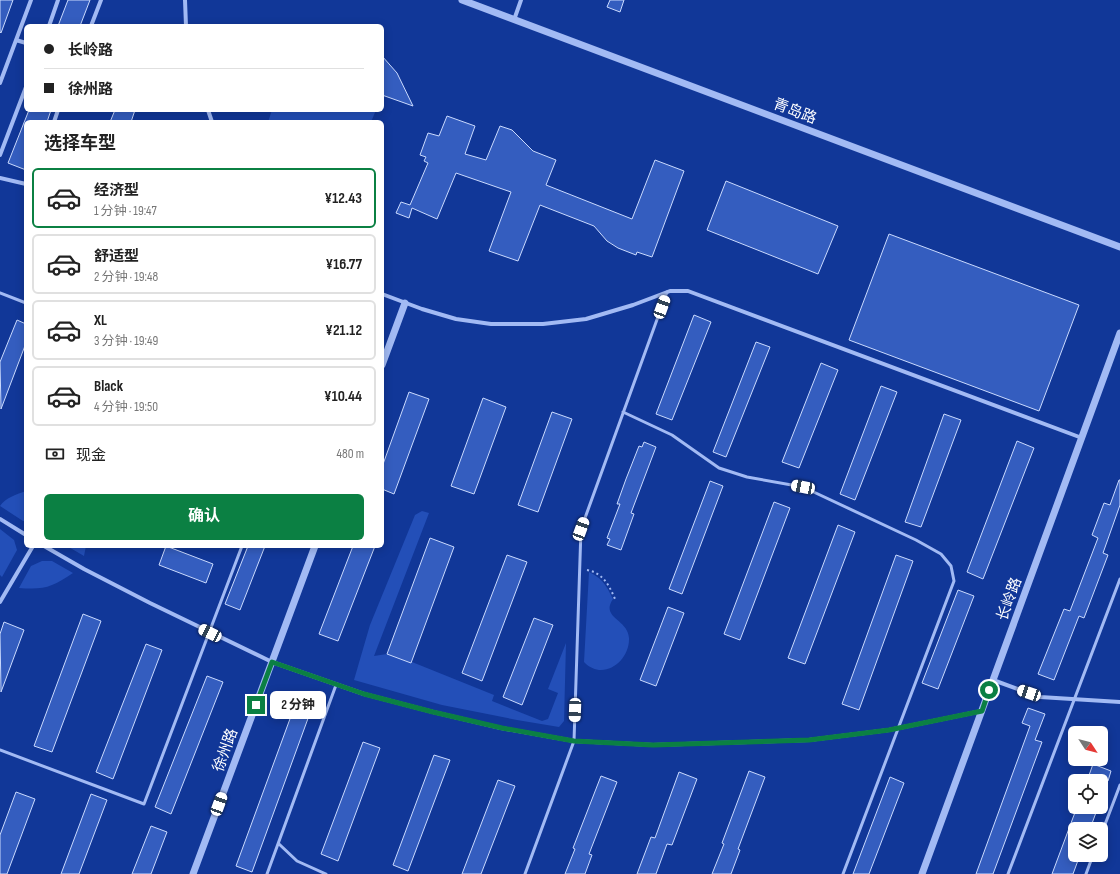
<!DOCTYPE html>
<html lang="zh">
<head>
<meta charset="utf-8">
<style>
  body { margin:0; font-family:"Sofia Sans Condensed","Noto Sans SC",sans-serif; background:#f6f6f6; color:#222; height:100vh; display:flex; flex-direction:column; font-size:15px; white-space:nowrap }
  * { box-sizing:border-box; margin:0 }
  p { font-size:13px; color:#767676 }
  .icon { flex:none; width:22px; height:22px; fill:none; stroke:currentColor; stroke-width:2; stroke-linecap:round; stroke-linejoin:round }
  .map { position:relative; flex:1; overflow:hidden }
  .details { position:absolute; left:24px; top:120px; width:360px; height:428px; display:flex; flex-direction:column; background:#fff; border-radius:6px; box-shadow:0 2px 10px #0003 }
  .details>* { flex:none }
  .guide { position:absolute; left:24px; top:24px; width:360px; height:88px; border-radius:6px; box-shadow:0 2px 10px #0003; display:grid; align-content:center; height:88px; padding:0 20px; background:#fff }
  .needle { width:26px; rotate:126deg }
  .buttons { position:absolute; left:1068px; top:726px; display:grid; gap:8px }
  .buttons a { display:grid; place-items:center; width:40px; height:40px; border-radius:6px; background:#fff; box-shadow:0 2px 10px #0003; font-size:20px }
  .end { position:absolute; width:18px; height:18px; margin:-9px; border:5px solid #0b8043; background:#fff; box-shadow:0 0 0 2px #fff }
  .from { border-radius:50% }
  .bubble { position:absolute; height:28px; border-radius:6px; background:#fff; box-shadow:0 2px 10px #0003; font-size:13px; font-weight:700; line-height:28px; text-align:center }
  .car { position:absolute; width:12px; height:24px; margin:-12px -6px; border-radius:5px; box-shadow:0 0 3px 1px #0007; background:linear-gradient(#fff 24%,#345 0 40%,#fff 0 76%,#345 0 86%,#fff 0) }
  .guide b { display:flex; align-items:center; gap:14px; height:38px; font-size:15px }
  .guide b+b { border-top:1px solid #e0e0e0 }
  .guide i { width:10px; height:10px; background:#222 }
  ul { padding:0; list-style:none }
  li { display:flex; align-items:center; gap:12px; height:60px; margin:0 8px 6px; padding:0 12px; border:2px solid #e0e0e0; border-radius:6px }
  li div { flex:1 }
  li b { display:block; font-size:15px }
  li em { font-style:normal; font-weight:700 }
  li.on { border-color:#0b8043 }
  li>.icon { width:36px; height:36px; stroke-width:1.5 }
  h2 { padding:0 20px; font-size:18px; line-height:48px }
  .pay { display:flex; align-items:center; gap:10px; height:44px; padding:0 20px; font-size:15px }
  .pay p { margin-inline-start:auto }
  .cta { display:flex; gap:8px; margin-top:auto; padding:8px 20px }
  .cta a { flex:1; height:46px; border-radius:6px; background:#0b8043; color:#fff; font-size:16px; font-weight:700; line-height:46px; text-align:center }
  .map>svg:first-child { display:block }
  .green { fill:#234fb8 }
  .building { fill:#345dbf; stroke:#cadafe }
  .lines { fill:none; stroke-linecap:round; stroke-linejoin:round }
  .path { stroke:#a2baf4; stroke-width:2; stroke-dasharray:2 3; stroke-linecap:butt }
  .service { stroke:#a2baf4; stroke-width:3 }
  .minor { stroke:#a2baf4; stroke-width:4 }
  .tertiary { stroke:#a2baf4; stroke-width:7 }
  .route { stroke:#0b8043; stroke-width:5 }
  .labels { text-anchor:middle; stroke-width:3; stroke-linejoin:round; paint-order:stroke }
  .street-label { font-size:15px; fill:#fff; stroke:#113798 }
</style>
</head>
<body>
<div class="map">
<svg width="1120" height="874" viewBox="0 0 1120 874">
  <rect width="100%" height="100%" fill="#113798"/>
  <!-- green -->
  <path class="green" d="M272,110H376L371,122H268Z
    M26,491V521H23L0,506C5,498 17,494 26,491Z
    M422,511L429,513L374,656L387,654L411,663L412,662L494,695L492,701L542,721L548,719L558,693L548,689L566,643L564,721L559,727L517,720L442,705L354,680L370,625L415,515Z
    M0,529L14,540L17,550L2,577L0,575Z
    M67,546H86L84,556Z
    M42,561H52L73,573C52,587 45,590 19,588L31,566Z
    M589,572C603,579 606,585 613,599C600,618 628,619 629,638C630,661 603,682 584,662Z"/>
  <!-- building -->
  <path class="building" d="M0,0H13L1,33L0,32Z
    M68,0H90L80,26H58Z
    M610,0H624L620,12L607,7Z
    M382,56L397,73L413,106L382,95Z
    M29,110H51L47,122H26V170L8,163Z
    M115,110H135L131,122H110Z
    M447,116L475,126L465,154L486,160L500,126L512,130L533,151L556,160L546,185L632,219L655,160L684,171L652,257L637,252L636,255L618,248L607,241L594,226L540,205L518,261L489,251L511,192L456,173L437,219L412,208L409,218L396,213L401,202L410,205L428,163L424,161L426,157L420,155L428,133L439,136Z
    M726,181L838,226L818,274L707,230Z
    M889,234L1079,305L1039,411L849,340Z
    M694,315L711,322L672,420L656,414Z
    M17,320L26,324V343L1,409L0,362Z
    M756,342L770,347L726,457L713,452Z
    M821,363L838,370L799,468L782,462Z
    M881,386L897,392L855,500L840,494Z
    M409,392L429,399L394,494L382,489V467Z
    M483,398L506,407L474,494L451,486Z
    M552,412L572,419L538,512L518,505Z
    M944,414L961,420L921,527L905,522Z
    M1017,441L1034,448L983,579L967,572Z
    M644,442L656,447L631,513L634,514L621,550L607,545L610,539L607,538L620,504H617L626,479L639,446L642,447Z
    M1119,480H1120V505L1103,553L1108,555L1084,618L1079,616L1054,680L1038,674L1064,609L1070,611L1098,538L1092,535L1104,503L1110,505Z
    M710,481L723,486L682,594L669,589Z
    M774,502L790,508L740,640L724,634Z
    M838,525L855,532L805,664L788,658Z
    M430,538L454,547L411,663L387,654Z
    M166,546L213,564L206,583L159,565Z
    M248,546H265L240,610L225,604Z
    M353,546H375L338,641L319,634Z
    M507,555L527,562L482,681L462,673Z
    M896,555L913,561L859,710L842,704Z
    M958,590L974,596L938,689L922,683Z
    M668,607L684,613L656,686L640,680Z
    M83,614L101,621L52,752L34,746Z
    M534,618L553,625L522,705L503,697Z
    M4,622L24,630L1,692L0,634Z
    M146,644L162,650L113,779L96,772Z
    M207,676L223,682L171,814L155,807Z
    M298,697L314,702L252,872L236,866Z
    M1028,708L1045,714L1035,740L1042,742L993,874H976L1030,726L1022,723Z
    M363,742L380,748L338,861L321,854Z
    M434,755L450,760L408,871L393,865Z
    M1093,764L1111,771L1108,781H1087Z
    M749,771L765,777L738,849L740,850L731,874H712L724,844L722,843Z
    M679,772L697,779L672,845L667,844L656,874H637L651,837L655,838Z
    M601,776L617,782L589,854L592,855L585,874H565L575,849L573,848Z
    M890,777L904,783L869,874H853Z
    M498,780L515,786L481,874H462Z
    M16,792L35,799L7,874H0V835Z
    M91,794L107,800L79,874H61Z
    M1077,807H1098L1090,829H1075V855H1080L1073,874H1052Z
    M151,826L167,832L151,874H132Z"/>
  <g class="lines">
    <!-- path -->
    <path class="path" d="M587,570C603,573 609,585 615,599"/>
    <!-- service -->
    <path class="service" d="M0,293L26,303
      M623,412L672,435L719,468L747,477L803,487L916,540L941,554L951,566L954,581L843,874
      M0,750L144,804L242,546
      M1101,835L1120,785
      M279,844L297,861L326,874
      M267,874L336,685
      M525,874L574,741L581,529L667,292
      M1008,874L1120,579
      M1086,874L1093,855"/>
    <!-- minor -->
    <path class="minor" d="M185,0L186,26
      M514,20L521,0
      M49,26L58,0
      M91,26L101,0
      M16,40L26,43
      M0,83L31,0
      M208,110L212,122
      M54,122L58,110
      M0,155L26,87
      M0,178L26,184
      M382,294L422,309L456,319L491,324H543L586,319L633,305L670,291H688L1082,438
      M0,519L26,535
      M44,546L84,569L150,603L272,662L364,694L433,712L501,728L574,741L653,745L809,740L889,730L982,711
      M0,602L33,546
      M993,680L1040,697L1120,702"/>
    <!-- tertiary -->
    <path class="tertiary" d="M462,0L1120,247
      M382,365L405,303
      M193,874L315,546
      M922,874L1120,333"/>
  </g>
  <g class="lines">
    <!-- route -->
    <path class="route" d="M256,705L272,662L364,694L433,712L502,728L574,741L653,745L809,740L889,730L982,711L989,690"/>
  </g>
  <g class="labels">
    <!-- street labels -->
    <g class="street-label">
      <text transform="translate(795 111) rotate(21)" y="5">青岛路</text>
      <text transform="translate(1009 599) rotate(-70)" y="5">长岭路</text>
      <text transform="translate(225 750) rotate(-70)" y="5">徐州路</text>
    </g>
  </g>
</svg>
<div class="buttons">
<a><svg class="needle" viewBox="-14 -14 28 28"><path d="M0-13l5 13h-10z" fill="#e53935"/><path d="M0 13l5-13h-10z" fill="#767676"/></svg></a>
<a><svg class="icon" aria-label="locate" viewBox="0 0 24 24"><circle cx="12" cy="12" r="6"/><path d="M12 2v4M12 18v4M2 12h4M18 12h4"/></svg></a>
<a><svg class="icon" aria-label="layers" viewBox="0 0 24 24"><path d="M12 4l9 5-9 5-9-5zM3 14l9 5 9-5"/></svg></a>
</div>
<i class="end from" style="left:989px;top:690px"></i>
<i class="end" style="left:256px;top:705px"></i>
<div class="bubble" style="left:270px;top:691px;width:56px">2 分钟</div>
<i class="car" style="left:662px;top:307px;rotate:20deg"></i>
<i class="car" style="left:803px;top:487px;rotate:281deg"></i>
<i class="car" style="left:581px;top:529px;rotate:20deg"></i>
<i class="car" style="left:210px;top:633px;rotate:296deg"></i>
<i class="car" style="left:1029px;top:693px;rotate:289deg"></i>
<i class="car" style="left:575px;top:710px;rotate:182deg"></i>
<i class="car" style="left:219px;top:804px;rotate:20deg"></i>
<div class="guide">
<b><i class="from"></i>长岭路</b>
<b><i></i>徐州路</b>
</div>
<section class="details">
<h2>选择车型</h2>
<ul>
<li class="on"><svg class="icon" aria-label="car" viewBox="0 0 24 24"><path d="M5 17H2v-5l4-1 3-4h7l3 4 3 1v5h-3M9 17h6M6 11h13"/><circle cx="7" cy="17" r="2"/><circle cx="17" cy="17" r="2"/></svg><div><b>经济型</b><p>1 分钟 · 19:47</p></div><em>¥12.43</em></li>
<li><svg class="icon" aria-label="car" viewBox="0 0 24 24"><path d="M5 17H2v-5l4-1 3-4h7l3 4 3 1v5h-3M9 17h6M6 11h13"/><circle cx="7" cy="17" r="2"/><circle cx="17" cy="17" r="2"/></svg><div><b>舒适型</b><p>2 分钟 · 19:48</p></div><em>¥16.77</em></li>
<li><svg class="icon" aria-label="car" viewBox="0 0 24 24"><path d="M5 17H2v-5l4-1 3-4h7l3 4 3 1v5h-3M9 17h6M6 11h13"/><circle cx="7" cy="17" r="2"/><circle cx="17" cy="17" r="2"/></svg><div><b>XL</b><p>3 分钟 · 19:49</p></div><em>¥21.12</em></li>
<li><svg class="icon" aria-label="car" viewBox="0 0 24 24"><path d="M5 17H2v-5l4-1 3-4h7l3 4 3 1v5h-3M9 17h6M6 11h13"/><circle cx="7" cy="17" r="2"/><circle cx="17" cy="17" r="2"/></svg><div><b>Black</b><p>4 分钟 · 19:50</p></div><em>¥10.44</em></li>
</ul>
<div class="pay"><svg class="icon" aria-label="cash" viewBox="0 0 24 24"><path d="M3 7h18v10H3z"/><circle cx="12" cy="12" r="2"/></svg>现金<p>480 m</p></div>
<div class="cta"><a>确认</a></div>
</section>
</div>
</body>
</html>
